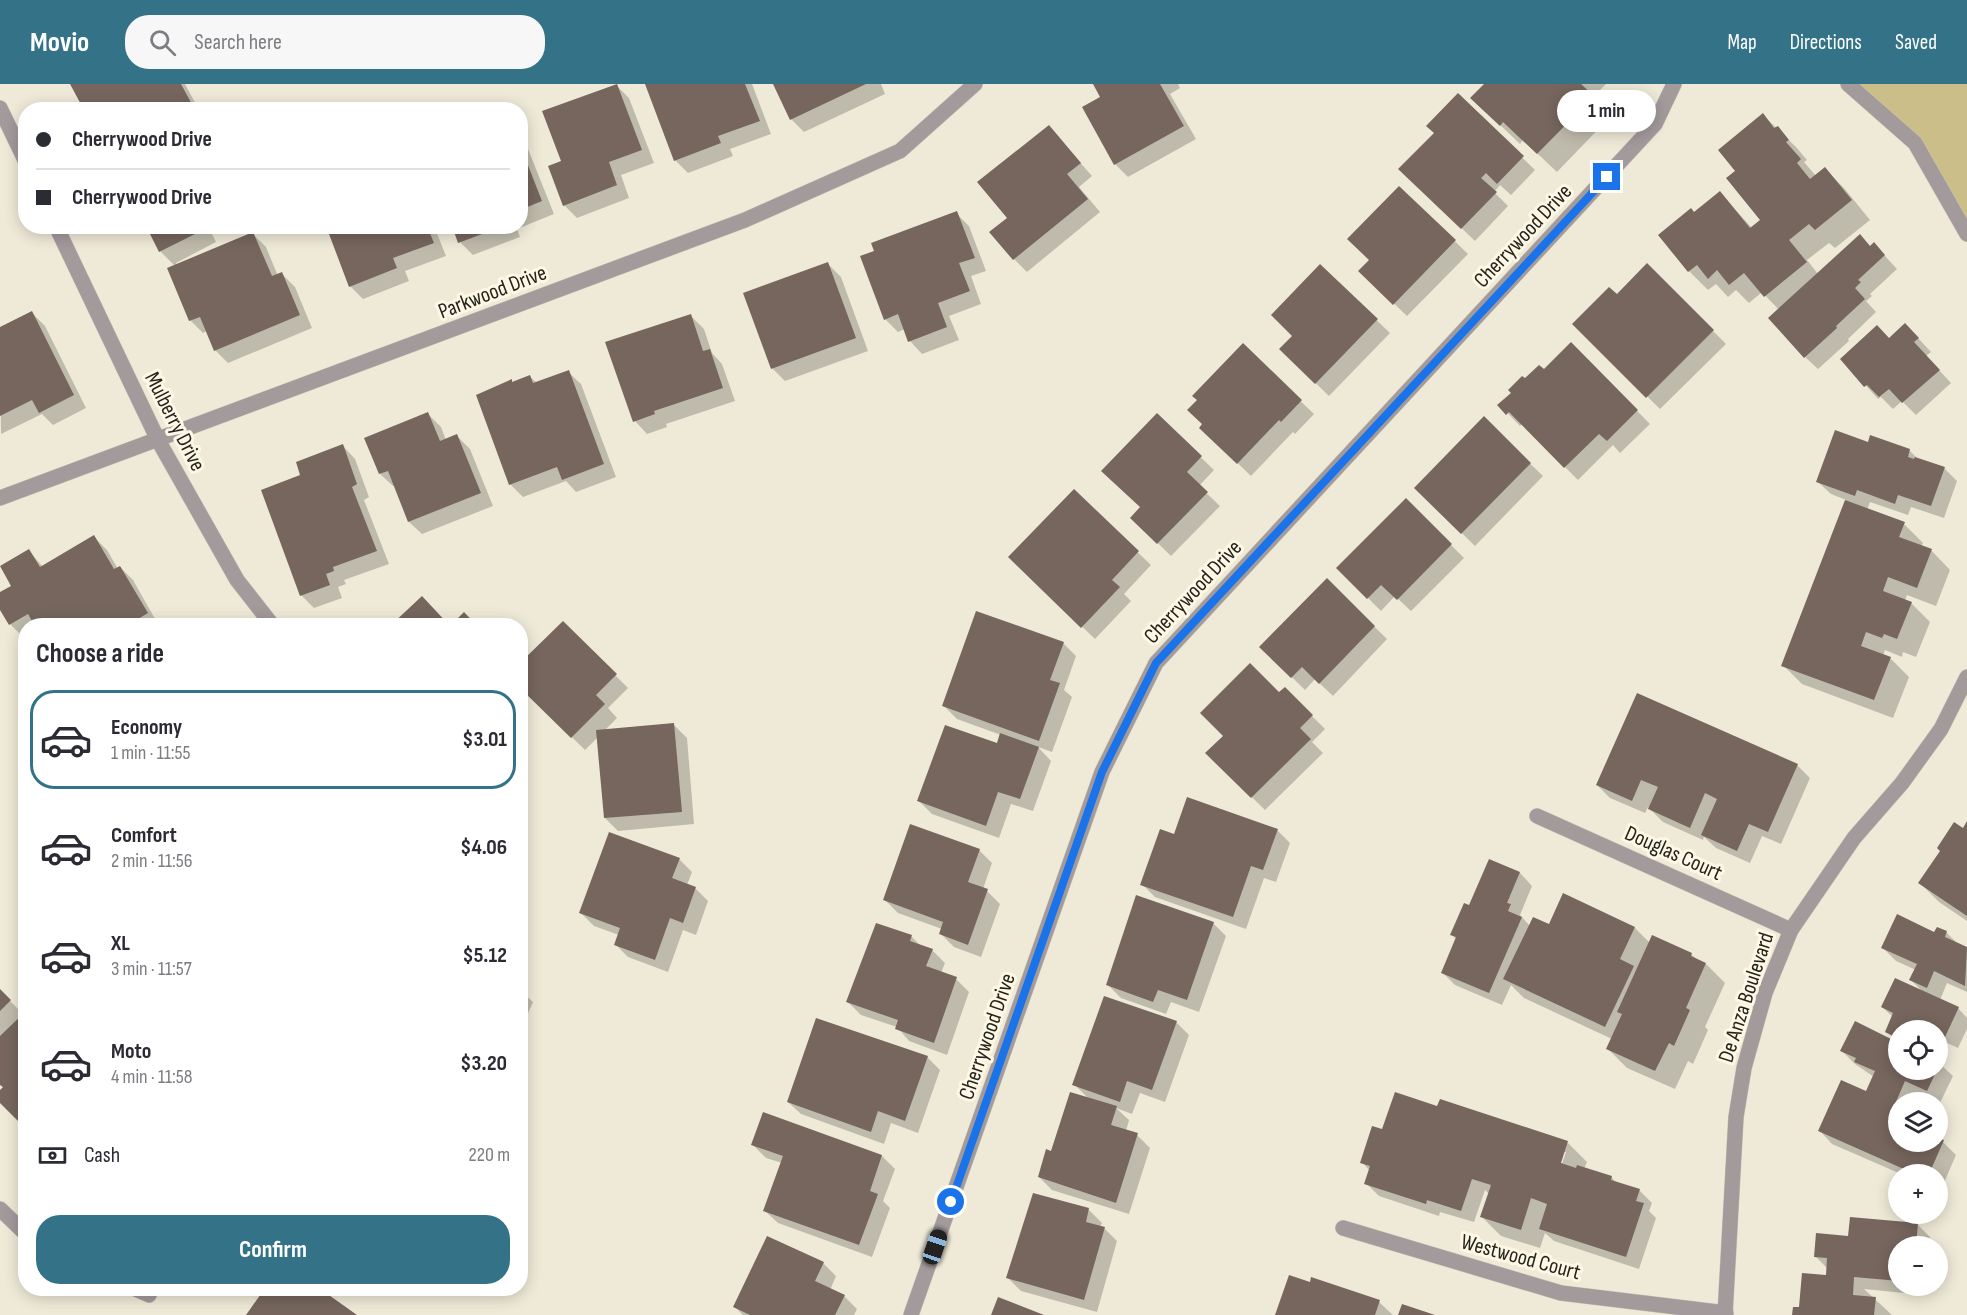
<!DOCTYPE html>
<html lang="en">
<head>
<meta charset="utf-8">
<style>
  body { margin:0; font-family:"Sofia Sans Condensed",sans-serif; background:#f7f7f7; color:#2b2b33; height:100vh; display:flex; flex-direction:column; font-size:22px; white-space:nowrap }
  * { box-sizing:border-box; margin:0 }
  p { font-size:20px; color:#7c7c81 }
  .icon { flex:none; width:33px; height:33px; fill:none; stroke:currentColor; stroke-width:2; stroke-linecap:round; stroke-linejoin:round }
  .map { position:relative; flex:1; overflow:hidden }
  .drawer { position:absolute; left:18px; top:534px; width:510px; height:678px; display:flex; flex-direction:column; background:#fff; border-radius:24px; box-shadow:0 3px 15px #0003 }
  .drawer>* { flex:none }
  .banner { position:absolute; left:18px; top:18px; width:510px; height:132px; border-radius:24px; box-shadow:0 3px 15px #0003; display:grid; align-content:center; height:132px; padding:0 18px; background:#fff }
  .tools { position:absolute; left:1888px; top:936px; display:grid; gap:12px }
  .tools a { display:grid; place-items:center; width:60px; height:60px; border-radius:50%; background:#fff; box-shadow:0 3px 15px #0003; font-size:30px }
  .end { position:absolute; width:27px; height:27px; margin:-14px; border:8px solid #1a73e8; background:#fff; box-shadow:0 0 0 3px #fff }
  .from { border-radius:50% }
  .bubble { position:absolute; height:42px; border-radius:21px; background:#fff; box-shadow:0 3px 15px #0003; font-size:20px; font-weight:700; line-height:42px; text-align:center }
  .car { position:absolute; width:18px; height:36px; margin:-18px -9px; border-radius:8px; box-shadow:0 0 4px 2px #0007; background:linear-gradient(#222 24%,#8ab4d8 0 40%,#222 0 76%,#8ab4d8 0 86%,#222 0) }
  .banner b { display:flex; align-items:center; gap:21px; height:57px; font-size:22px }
  .banner b+b { border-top:2px solid #e1e1e2 }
  .banner i { width:15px; height:15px; background:#2b2b33 }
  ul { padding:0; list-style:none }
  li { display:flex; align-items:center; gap:18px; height:99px; margin:0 12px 9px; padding:0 6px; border:3px solid transparent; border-radius:24px }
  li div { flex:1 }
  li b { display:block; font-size:22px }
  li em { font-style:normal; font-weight:700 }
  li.current { border-color:#337287 }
  li>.icon { width:54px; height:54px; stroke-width:1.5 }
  h2 { padding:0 18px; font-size:27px; line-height:72px }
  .pay { display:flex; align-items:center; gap:15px; height:66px; padding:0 18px; font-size:22px }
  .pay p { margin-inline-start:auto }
  .button { display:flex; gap:12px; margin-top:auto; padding:12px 18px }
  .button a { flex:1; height:69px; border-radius:24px; background:#337287; color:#fff; font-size:24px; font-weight:700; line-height:69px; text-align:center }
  header { display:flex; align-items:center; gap:36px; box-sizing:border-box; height:84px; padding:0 30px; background:#337287; color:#fff }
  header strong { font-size:28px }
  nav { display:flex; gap:33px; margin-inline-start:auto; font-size:21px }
  .search { width:420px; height:54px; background:#f7f7f7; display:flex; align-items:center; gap:15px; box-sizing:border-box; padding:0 21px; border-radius:24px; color:#7c7c81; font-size:22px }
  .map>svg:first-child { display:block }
  .green { fill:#cbbe88 }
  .shadow { fill:#0003; fill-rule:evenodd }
  .building { fill:#76665e }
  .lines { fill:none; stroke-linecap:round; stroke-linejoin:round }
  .minor-casing { stroke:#cac6b6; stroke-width:16 }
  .tertiary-casing { stroke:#cac6b6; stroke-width:16 }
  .minor { stroke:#a39a9c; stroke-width:15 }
  .tertiary { stroke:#a39a9c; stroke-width:15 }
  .route { stroke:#1a73e8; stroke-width:8 }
  .labels { text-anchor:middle; stroke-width:6; stroke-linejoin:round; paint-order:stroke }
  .street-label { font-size:22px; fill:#24231c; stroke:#fcf8e5 }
</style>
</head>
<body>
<header>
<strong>Movio</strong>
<div class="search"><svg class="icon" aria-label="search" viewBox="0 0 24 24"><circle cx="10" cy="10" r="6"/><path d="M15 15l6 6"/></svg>Search here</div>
<nav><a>Map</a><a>Directions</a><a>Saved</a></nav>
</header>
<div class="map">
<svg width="1967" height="1231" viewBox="0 0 1967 1231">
  <rect width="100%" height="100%" fill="#efead8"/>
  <!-- green -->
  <path class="green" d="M1848,0H1967V150L1915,59Z"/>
  <!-- shadow -->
  <path class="shadow" d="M71,0H185L199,26H86Z
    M646,0H752L771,50L730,65L733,72L688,89L675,76Z
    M774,0H881L885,10L804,48L792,36Z
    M1095,0H1178L1180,4L1170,10L1196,55L1128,93L1115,80L1102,14Z
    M1486,0H1606L1593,13L1611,32L1557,88L1523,56L1520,60L1472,14Z
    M616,1L629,14L654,79L621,91L629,114L577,134L564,121L563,78Z
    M1458,11L1535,86L1511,111L1500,101L1494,108L1508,122L1475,157L1400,85L1436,49Z
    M1763,31L1796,63L1807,76L1804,78L1816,92L1825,85L1844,104L1870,136L1835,164L1829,159L1807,176L1818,190L1874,160L1897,185L1870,210L1872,212L1866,217L1876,228L1848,255L1849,257L1818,285L1805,273L1779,226L1762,208L1749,219L1736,206L1728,213L1716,200L1708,206L1689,187L1695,130L1720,109L1752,144L1762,136L1737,87Z
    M1049,43L1092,92L1079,103L1100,128L1027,188L1014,175L1009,134Z
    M520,45L554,130L517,145L520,153L473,171L460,158L454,142H520Z
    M1400,104L1468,170L1407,232L1360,187L1371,176Z
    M956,129L969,142L986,187L971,192L981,220L949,232L959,256L922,270L910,257L905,245L898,248L885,235Z
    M148,142H208L216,158L176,179L177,181L253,150L266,163L278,192L282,190L295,203L312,244L228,279L215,266L207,247L203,249L190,236L175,182L160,167Z
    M328,142H434L446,172L405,187L409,197L363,215L350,202Z
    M828,180L841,193L868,267L785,297L772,284Z
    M1647,181L1726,260L1660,325L1574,240L1617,212Z
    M1320,182L1390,249L1329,312L1294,278V252Z
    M32,229L45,242L86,324L53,341L42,330L1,350L0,245Z
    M691,232L704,245L712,269L722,280L735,317L666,340L667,343L647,350L635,337Z
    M1918,254L1931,268L1926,272L1951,299L1916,331L1902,317L1893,325L1881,313L1878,315L1842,275L1889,256Z
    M1571,260L1650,340L1620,369L1613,361L1578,396L1522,340L1520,342L1500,321L1525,296L1544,287Z
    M1243,262L1314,330L1295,350L1293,348L1251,392L1201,344Z
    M568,288L581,300L616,393L576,408L566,397L523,413L510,400L511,297L513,299L530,293L537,299Z
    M428,330L441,343L446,356L457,352L470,365L493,422L422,450L409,438L395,402H393L380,390Z
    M1157,331L1214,386L1199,402L1220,422L1171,472L1132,434L1141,424Z
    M1484,335L1543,392L1475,462L1416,404Z
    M1869,360L1909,366L1918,375L1944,384L1957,397L1944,434L1911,423L1908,431L1870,418L1867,426L1904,440L1923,459L1921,463L1931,466L1950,486L1936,522L1907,511L1905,517L1911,519L1930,538L1916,573L1903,568L1902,573L1885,566L1883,572L1890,574L1909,593L1893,634L1802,600L1783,581L1846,416L1831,410L1818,398Z
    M343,362L355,375L369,413L364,416L389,480L344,496L346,500L338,503L342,514L314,524L301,511Z
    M1074,407L1151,481L1124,510L1131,517L1095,555L1010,473Z
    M1406,416L1464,474L1411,527L1395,512L1381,527L1338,484Z
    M94,453L107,466L118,485L120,483L133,496L159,542H26V552L23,553L10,540L0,523V510L13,502L29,467L43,483Z
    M1327,496L1387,555L1333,612L1315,595L1305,606L1261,563Z
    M563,539L628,604L608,624L617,634L604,647L674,641L687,654L694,740L618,747L605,734L598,653L585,666L520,602Z
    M1063,559L1076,572L1064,606L1072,613L1052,668L1038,663L1051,677L1033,727L1011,720L999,754L932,730L919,717L998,661L1001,651L957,635L944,622Z
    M1285,605L1325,645L1312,658L1323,669L1265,726L1207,669Z
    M1637,611L1797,681L1810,694L1781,760L1762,752L1750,779L1716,764L1704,753L1703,756L1663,738L1648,723L1645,729L1610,714L1597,701Z
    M1967,740V837L1939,818L1920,799Z
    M1277,746L1290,759L1276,798L1264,794L1246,845L1155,813L1142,800L1175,752Z
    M979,766L992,779L983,805L987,807L1000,820L981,873L954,863L941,850L942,845L898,829L885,816Z
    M679,775L692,788L687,801L695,804L708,817L696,851L683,846L668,888L628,873L615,860L619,851L594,842L581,829Z
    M1490,777L1520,789L1532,802L1520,831L1530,842L1635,844L1650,859L1691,870L1698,877L1706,880L1725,899L1705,943L1708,946L1693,980L1688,977L1675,1005L1627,984L1608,965L1612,955L1524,914L1511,901L1502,921L1455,901L1442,888L1456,855L1452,851L1470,823Z
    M1213,839L1226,852L1199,928L1171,918L1166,930L1121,914L1108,901Z
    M1946,848L1958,860L1967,864V908L1947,899L1940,916L1958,924L1967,934V945L1958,964L1938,955V946H1899V960L1887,947L1893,933L1882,923L1923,908L1911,896L1916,886L1896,877L1883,864Z
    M911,852L921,862L932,866L945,879L941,889L956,895L969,908L947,971L909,957L897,943L861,931L848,918Z
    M520,906L533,918L525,936L527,939L520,952Z
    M0,907L24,931L26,929V1043L0,1017V1008L5,1004L0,999Z
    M1176,938L1189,951L1165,1018L1140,1009L1132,1030L1116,1024L1129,1036L1126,1047L1137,1051L1150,1064L1129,1130L1052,1106L1039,1093L1052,1068L1089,1015L1074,1000Z
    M1899,961V986H1938V978L1953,992L1940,1019L1918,1009L1914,1018H1899V1058H1938V1055L1943,1058L1956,1071L1940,1108L1938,1107V1090H1901L1832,1060L1820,1047L1866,1009L1874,993L1855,980L1842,967Z
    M520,963L527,970L520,983Z
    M927,973L940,986L918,1049L891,1039L884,1060L801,1030L788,1018Z
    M1441,1017L1568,1059L1587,1078L1584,1085L1611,1093L1617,1099L1639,1106L1652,1119L1649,1127L1656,1134L1639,1185L1554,1157L1545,1149L1540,1164L1501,1152L1481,1132L1489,1110L1485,1106L1474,1138L1440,1128L1439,1132L1379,1112L1366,1099L1370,1087L1362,1078L1383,1047L1438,1024ZM1563,1068H1566L1560,1086L1557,1085Z
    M764,1030L882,1072L895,1085L883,1117L890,1124L872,1173L778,1139L765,1127L782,1079L766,1074L753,1061Z
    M1034,1110L1089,1126L1102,1139L1100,1143L1104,1144L1117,1157L1097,1228L1021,1207L1008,1194Z
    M1917,1140L1930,1153V1162H1899V1202H1926L1925,1211L1864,1205L1892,1231H1793L1830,1193L1828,1185L1815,1172L1849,1153Z
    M823,1179L836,1192L830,1206L844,1212L857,1225L854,1231H743L735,1223Z
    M1379,1218L1393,1231H1277Z"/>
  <!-- building -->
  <path class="building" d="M70,0H181L195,26H84Z
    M617,0L642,66L609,78L617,101L563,122L548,82L561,77L542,27Z
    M645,0H745L760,37L718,52L721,59L674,77Z
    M773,0H866L790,36Z
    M1093,0H1160L1184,42L1114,81L1082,23L1100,13Z
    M1484,0H1581L1594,12L1537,70L1503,38L1500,42L1470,14Z
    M1458,9L1524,72L1497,100L1486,89L1481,94L1497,108L1461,145L1398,85L1434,49L1426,42Z
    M1763,29L1774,44L1778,42L1789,56L1786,58L1801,75L1797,79L1810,95L1825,83L1852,116L1815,146L1809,140L1789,156L1807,178L1764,213L1744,189L1729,201L1717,186L1708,195L1697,181L1688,188L1658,151L1691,124L1694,128L1720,107L1750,144L1760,136L1726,94L1735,87L1718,66Z
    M1049,41L1081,79L1067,90L1088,115L1013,176L989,148L1007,134L977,98Z
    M520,61L542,117L520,126Z
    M1399,102L1456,156L1393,221L1358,187L1369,176L1347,155Z
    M957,127L975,174L959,179L970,207L938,219L947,243L908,258L898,230L884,236L860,172L874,167L871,159Z
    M146,142H203L205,145L159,168Z
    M326,142H427L434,159L393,174L397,184L349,203Z
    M452,142H501V143L458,159Z
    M253,148L272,192L282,188L300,231L214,267L200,233L189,237L167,184Z
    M1860,150L1870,162L1874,158L1885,171L1858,196L1861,198L1855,204L1865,215L1836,242L1837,244L1804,274L1768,234Z
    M828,178L856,254L771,285L743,209Z
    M1647,179L1714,246L1646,314L1572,240L1609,203L1617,210Z
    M1320,180L1378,235L1315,300L1279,265L1292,252L1271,231Z
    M32,227L74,311L39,329L32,316L0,332V243Z
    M691,230L703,267L710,265L723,304L654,327L655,330L633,338L605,258Z
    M1905,239L1919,254L1914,258L1940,286L1902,319L1889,305L1879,313L1867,301L1864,303L1840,275L1877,241L1889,254Z
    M1571,258L1638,326L1607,357L1599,350L1564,384L1509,328L1506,331L1497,321L1511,309L1508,306L1522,292L1525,294L1539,281L1544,285Z
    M1243,259L1302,316L1281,338L1279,336L1237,380L1199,344L1202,340L1187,326L1197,316L1192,312Z
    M569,286L604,380L562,396L557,383L509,401L476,311L512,295V298L530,291L533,299Z
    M428,328L440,357L457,350L481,409L408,438L388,387L379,390L364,354Z
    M1157,329L1202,372L1187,388L1208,408L1157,460L1130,434L1140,423L1101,387Z
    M1484,332L1531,379L1461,450L1414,404Z
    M1835,346L1868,358L1870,351L1910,365L1908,373L1914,375L1915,373L1945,383L1931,422L1898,411L1895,420L1857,406L1855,412L1816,398Z
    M343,360L357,400L352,403L377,467L333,483L334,487L326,490L330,501L300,512L261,406L300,391L296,378Z
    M1074,405L1139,467L1112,496L1120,503L1081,544L1008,473Z
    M1406,414L1452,460L1397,516L1381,501L1367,515L1336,484Z
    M1845,416L1905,438L1899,453L1932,465L1917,504L1888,493L1883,507L1912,518L1897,555L1884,550L1882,554L1866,548L1861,562L1891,573L1874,616L1781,582Z
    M94,451L114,485L120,482L148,529L126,542H112L109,537L102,542H35L28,530L9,541L0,526V508L11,502L0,482L29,465L40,483Z
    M1327,494L1375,542L1319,600L1302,583L1291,594L1259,563Z
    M422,512L450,542H390Z
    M976,527L1064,558L1050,596L1060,599L1039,657L942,622Z
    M464,528L477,542H450Z
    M563,537L617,590L596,611L605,620L571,654L520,604V579Z
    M1250,579L1279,608L1285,603L1313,631L1300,644L1311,655L1251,714L1205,669L1223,652L1200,629Z
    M1637,609L1798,680L1768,748L1749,740L1737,767L1701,751L1717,715L1705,709L1690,744L1648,725L1658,703L1641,696L1632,717L1596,701Z
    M674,639L682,728L604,734L596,646Z
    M945,641L997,659L1000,649L1039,663L1020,715L998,708L986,742L917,717Z
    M1187,713L1278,745L1263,786L1251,782L1233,833L1140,801L1160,745L1174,750Z
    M1967,737V832L1918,799L1940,767L1937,764L1954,738L1963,744Z
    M910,740L980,765L968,798L988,805L968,861L939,850L943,838L883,816Z
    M609,748L680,774L672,794L696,803L683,839L670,834L655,876L614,861L620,844L579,829Z
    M1489,775L1520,788L1507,819L1511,820L1508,827L1522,833L1489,909L1441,889L1456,853L1450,851L1464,819L1469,821Z
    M1563,809L1635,843L1620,875L1634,882L1605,943L1503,895L1533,833L1549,840Z
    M1136,811L1214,838L1187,916L1158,906L1153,918L1106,901Z
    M1897,830L1934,848L1937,843L1947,847L1945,853L1967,863L1965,902L1934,887L1927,904L1909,896L1917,880L1881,864Z
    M876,839L912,851L910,857L933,865L926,882L957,893L934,959L895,945L898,936L846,918Z
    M1652,851L1692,869L1691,872L1706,879L1686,924L1690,926L1674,962L1669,959L1655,987L1606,965L1622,930L1617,928Z
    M1895,894L1959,923L1945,953L1938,949V946H1932L1925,943L1923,946H1899V955L1885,948L1893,929L1881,923Z
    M0,905L11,916L0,927Z
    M1104,912L1177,937L1152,1006L1127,997L1120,1018L1072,1001Z
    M26,927V1045L0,1019V1006L3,1003L0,1001V952Z
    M816,934L928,972L905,1037L878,1027L871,1048L787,1018Z
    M1855,937L1899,959V986H1937L1927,1007L1905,997L1895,1020L1899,1022V1058H1938V1054L1944,1056L1929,1090H1915L1818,1047L1841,996L1866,1007L1875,987L1854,978L1856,974L1840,967Z
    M1070,1008L1117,1022L1111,1041L1138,1049L1116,1119L1038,1093L1046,1065L1051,1067Z
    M1395,1008L1437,1022L1440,1015L1568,1057L1561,1079L1576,1084L1577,1081L1612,1092L1611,1096L1640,1105L1636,1117L1644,1119L1626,1173L1539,1145L1547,1120L1531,1114L1521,1146L1480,1133L1491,1101L1472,1095L1461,1127L1427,1116L1426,1120L1364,1100L1370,1082L1360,1079L1372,1042L1382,1045Z
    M763,1028L882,1071L870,1107L878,1110L859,1161L763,1127L783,1072L751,1061Z
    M1033,1109L1089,1124L1086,1138L1105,1143L1084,1216L1006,1194Z
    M1850,1133L1918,1139L1916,1162H1899V1197L1854,1193L1853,1211L1876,1213L1874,1231H1792L1793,1223H1799L1802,1189L1826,1191L1827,1174L1814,1173L1816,1149L1848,1152Z
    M767,1152L824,1178L815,1197L845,1211L835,1231H750L733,1223Z
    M1289,1191L1310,1198L1311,1193L1380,1216L1375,1231H1275Z
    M265,1204H319L357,1231H246Z
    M998,1213L1044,1231H991Z
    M1402,1220L1435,1231H1398Z"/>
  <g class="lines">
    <!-- minor casing -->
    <g class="minor-casing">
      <path id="minor" d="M0,24L26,78
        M56,142L158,356L237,496L273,542
        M0,414L745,136L900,67L975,0
        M1537,732L1791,846
        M0,1125L26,1150
        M1343,1144L1561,1209L1726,1229
        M133,1204L149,1211
        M911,1231L1102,688L1156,579L1655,40L1674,0"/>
    </g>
    <!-- tertiary casing -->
    <g class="tertiary-casing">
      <path id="tertiary" d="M1848,0L1915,59L1967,150
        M1725,1231L1736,1033L1744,984L1765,909L1791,846L1854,754L1902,699L1941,645L1967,593"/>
    </g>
    <!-- minor -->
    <use href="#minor" class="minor"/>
    <!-- tertiary -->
    <use href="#tertiary" class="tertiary"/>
  </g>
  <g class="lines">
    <!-- route -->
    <path class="route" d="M951,1118L1102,688L1156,579L1607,93"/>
  </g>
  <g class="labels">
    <!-- street labels -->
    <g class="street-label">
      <text transform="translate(1522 151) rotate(-47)" y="8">Cherrywood Drive</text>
      <text transform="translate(492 207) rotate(-21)" y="8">Parkwood Drive</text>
      <text transform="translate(176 337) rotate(63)" y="8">Mulberry Drive</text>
      <text transform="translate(1192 507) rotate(-47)" y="8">Cherrywood Drive</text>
      <text transform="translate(1674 768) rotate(24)" y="8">Douglas Court</text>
      <text transform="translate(1745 913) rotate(-72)" y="8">De Anza Boulevard</text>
      <text transform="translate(986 952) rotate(-71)" y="8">Cherrywood Drive</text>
      <text transform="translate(1521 1172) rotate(15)" y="8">Westwood Court</text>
    </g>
  </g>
</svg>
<div class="tools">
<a><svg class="icon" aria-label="locate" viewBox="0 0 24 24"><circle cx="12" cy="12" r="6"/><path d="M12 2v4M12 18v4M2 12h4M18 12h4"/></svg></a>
<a><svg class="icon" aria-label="layers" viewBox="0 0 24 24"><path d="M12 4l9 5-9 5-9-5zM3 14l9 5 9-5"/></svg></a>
<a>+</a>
<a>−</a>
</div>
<i class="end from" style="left:951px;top:1118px"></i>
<i class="end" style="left:1607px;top:93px"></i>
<div class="bubble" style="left:1557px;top:6px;width:99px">1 min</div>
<i class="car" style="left:935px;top:1163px;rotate:19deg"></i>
<div class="banner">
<b><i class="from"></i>Cherrywood Drive</b>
<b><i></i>Cherrywood Drive</b>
</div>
<section class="drawer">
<h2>Choose a ride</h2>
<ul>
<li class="current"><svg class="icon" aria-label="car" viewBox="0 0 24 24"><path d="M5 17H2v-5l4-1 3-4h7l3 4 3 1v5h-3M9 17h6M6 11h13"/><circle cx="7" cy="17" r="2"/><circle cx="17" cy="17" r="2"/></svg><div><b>Economy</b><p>1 min · 11:55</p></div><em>$3.01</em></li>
<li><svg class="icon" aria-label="car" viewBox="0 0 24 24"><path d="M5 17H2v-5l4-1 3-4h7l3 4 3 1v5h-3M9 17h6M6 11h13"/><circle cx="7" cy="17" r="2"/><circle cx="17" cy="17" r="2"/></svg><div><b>Comfort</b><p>2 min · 11:56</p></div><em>$4.06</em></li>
<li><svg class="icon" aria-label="car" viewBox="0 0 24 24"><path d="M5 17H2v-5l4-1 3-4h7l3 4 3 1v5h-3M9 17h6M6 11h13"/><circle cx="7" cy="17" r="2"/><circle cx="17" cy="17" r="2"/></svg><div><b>XL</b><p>3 min · 11:57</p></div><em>$5.12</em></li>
<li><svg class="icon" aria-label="car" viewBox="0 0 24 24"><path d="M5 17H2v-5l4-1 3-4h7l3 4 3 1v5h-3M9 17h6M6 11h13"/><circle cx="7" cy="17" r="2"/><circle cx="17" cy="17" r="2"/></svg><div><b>Moto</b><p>4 min · 11:58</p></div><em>$3.20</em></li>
</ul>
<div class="pay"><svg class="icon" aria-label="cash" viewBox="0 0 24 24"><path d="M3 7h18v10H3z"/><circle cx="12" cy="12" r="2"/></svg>Cash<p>220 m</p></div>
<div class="button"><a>Confirm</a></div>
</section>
</div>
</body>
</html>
